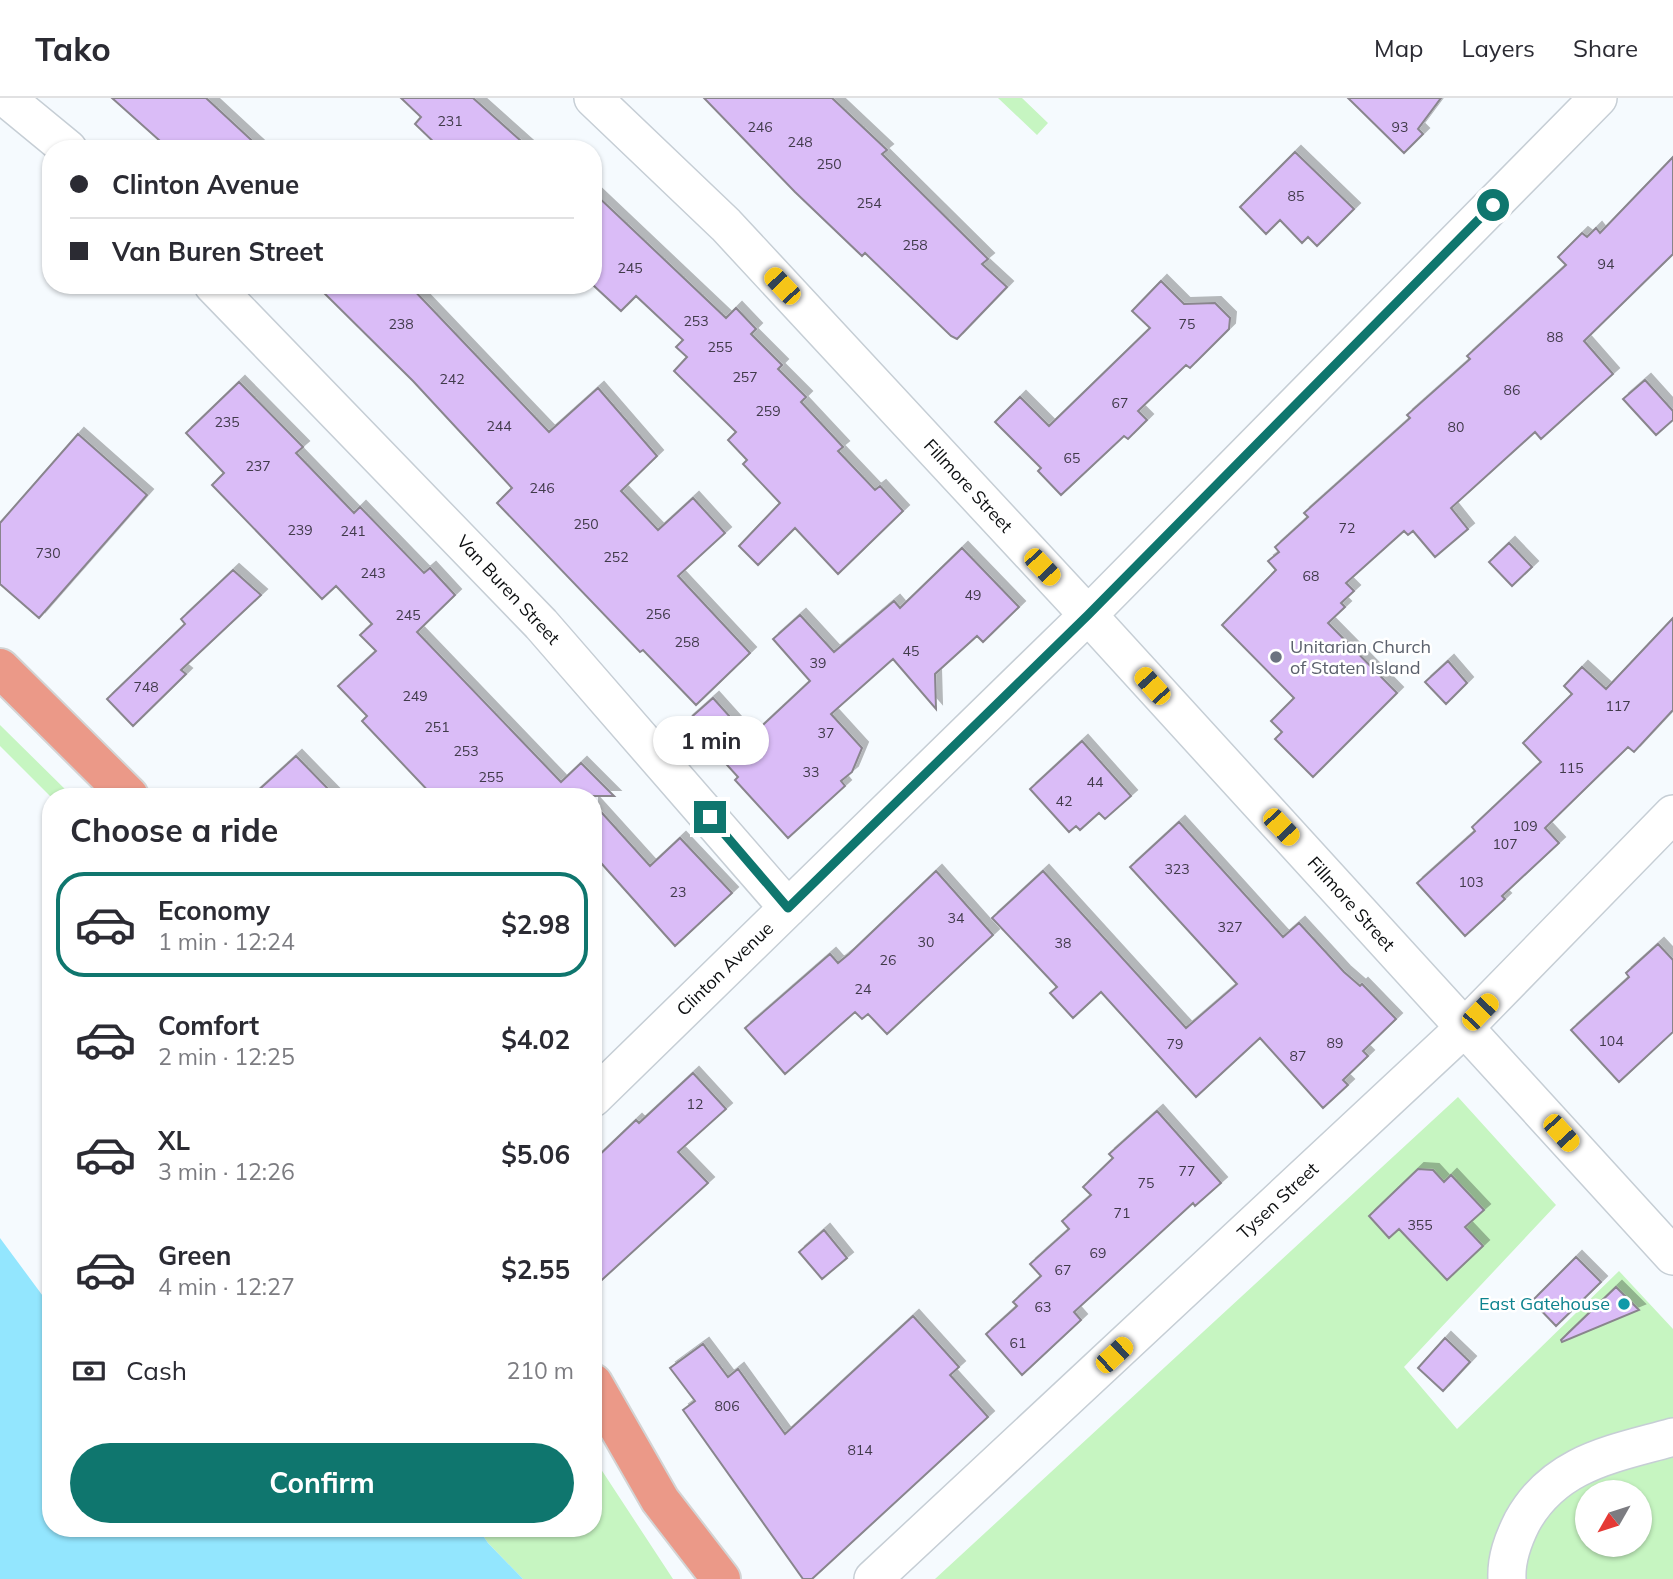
<!DOCTYPE html>
<html lang="en">
<head>
<meta charset="utf-8">
<style>
  body { margin:0; font-family:Mulish,sans-serif; background:#f7f7f7; color:#2b2b33; height:100vh; display:flex; flex-direction:column; font-size:26px; white-space:nowrap }
  * { box-sizing:border-box; margin:0 }
  p { font-size:23px; color:#7c7c81 }
  .icon { flex:none; width:38px; height:38px; fill:none; stroke:currentColor; stroke-width:2; stroke-linecap:round; stroke-linejoin:round }
  .map { position:relative; flex:1; overflow:hidden }
  .details { position:absolute; left:42px; top:690px; width:560px; height:749px; display:flex; flex-direction:column; background:#fff; border-radius:28px; box-shadow:0 2px 5px #0004 }
  .details>* { flex:none }
  .top-card { position:absolute; left:42px; top:42px; width:560px; height:154px; border-radius:28px; box-shadow:0 2px 5px #0004; display:grid; align-content:center; height:154px; padding:0 28px; background:#fff }
  .needle { width:46px; rotate:231deg }
  .controls { position:absolute; left:1575px; top:1382px; display:grid; gap:14px }
  .controls a { display:grid; place-items:center; width:77px; height:77px; border-radius:50%; background:#fff; box-shadow:0 2px 5px #0004; font-size:35px }
  .end { position:absolute; width:32px; height:32px; margin:-16px; border:9px solid #0f766e; background:#fff; box-shadow:0 0 0 4px #fff }
  .from { border-radius:50% }
  .bubble { position:absolute; height:49px; border-radius:24px; background:#fff; box-shadow:0 2px 5px #0004; font-size:23px; font-weight:700; line-height:49px; text-align:center }
  .car { position:absolute; width:21px; height:42px; margin:-21px -10px; border-radius:9px; box-shadow:0 0 5px 2px #0007; background:linear-gradient(#f5c518 24%,#345 0 40%,#f5c518 0 76%,#345 0 86%,#f5c518 0) }
  .top-card b { display:flex; align-items:center; gap:24px; height:66px; font-size:26px }
  .top-card b+b { border-top:2px solid #e1e1e2 }
  .top-card i { width:18px; height:18px; background:#2b2b33 }
  ul { padding:0; list-style:none }
  li { display:flex; align-items:center; gap:21px; height:105px; margin:0 14px 10px; padding:0 14px; border:4px solid transparent; border-radius:28px }
  li div { flex:1 }
  li b { display:block; font-size:26px }
  li em { font-style:normal; font-weight:700 }
  li.selected { border-color:#0f766e }
  li>.icon { width:63px; height:63px; stroke-width:1.5 }
  h2 { padding:0 28px; font-size:32px; line-height:84px }
  .pay { display:flex; align-items:center; gap:18px; height:77px; padding:0 28px; font-size:26px }
  .pay p { margin-inline-start:auto }
  .button { display:flex; gap:14px; margin-top:auto; padding:14px 28px }
  .button a { flex:1; height:80px; border-radius:42px; background:#0f766e; color:#fff; font-size:28px; font-weight:700; line-height:80px; text-align:center }
  header { display:flex; align-items:center; gap:42px; box-sizing:border-box; height:98px; padding:0 35px; background:#fff; border-bottom:2px solid #e1e1e2 }
  header strong { font-size:33px }
  nav { display:flex; gap:38px; margin-inline-start:auto; font-size:24px }
  .map>svg:first-child { display:block }
  .green { fill:#c6f5c1; fill-rule:evenodd }
  .water { fill:#93e6fe }
  .building { fill:#dabcf7; stroke:#89858d; stroke-width:2; filter:url(#shadow) }
  .lines { fill:none; stroke-linecap:round; stroke-linejoin:round }
  .minor-casing { stroke:#c6ced5; stroke-width:40 }
  .major-casing { stroke:#d3d4d4; stroke-width:42 }
  .minor { stroke:#fff; stroke-width:37 }
  .major { stroke:#eb9988; stroke-width:38 }
  .route { stroke:#0f766e; stroke-width:9 }
  .worship-dot { fill:#6b7280; stroke:#fff; stroke-width:2.5 }
  .culture-dot { fill:#0f9aa8; stroke:#fff; stroke-width:2.5 }
  .labels { text-anchor:middle; stroke-width:5; stroke-linejoin:round; paint-order:stroke }
  .number-label { font-size:14px; fill:#403a4a }
  .street-label { font-size:18px; fill:#0d0f11; stroke:#fff }
  .worship-label { font-size:18px; fill:#5b616d; stroke:#fff; text-anchor:start }
  .culture-label { font-size:18px; fill:#0d838f; stroke:#fff; text-anchor:end }
</style>
</head>
<body>
<header>
<strong>Tako</strong>
<nav><a>Map</a><a>Layers</a><a>Share</a></nav>
</header>
<div class="map">
<svg width="1673" height="1481" viewBox="0 0 1673 1481">
  <defs>
    <filter id="shadow"><feDropShadow dx="6" dy="-6" stdDeviation="0" flood-color="#0004"/></filter>
  </defs>
  <rect width="100%" height="100%" fill="#f5fafe"/>
  <!-- green -->
  <path class="green" d="M998,0H1022L1048,25L1037,37Z
    M0,627L72,698L51,699L0,648Z
    M1458,999L1556,1107L1404,1269L1457,1331L1619,1173L1673,1231V1481H935ZM1587,1395H1640V1447H1587Z
    M593,1359L673,1481H523L488,1445L478,1430H593Z"/>
  <!-- water -->
  <path class="water" d="M0,1140L51,1209V1430H478L488,1445L523,1481H0Z"/>
  <!-- building -->
  <path class="building" d="M112,0H206L261,51H169Z
    M401,0H473L530,51H441L415,26L421,19Z
    M704,0H832L887,52L882,56L988,161L982,166L1007,189L957,241L951,238L865,155L862,158L795,94Z
    M1348,0H1441L1418,31L1423,36L1404,55Z
    M1295,54L1354,111L1317,148L1308,139L1302,145L1280,122L1266,136L1240,109Z
    M1673,59V156L1584,243L1613,276L1541,341L1535,334L1451,410L1468,431L1435,459L1413,433L1408,437L1404,433L1346,485L1354,493L1341,505L1345,509L1328,525L1397,595L1313,679L1275,641L1282,634L1271,623L1294,600L1222,527L1276,472L1268,463L1279,454L1275,449L1308,419L1304,415L1410,320L1407,317L1470,261L1467,258L1566,167L1558,159L1582,135L1587,139L1596,130L1600,135Z
    M593,94L726,220L736,210L756,231L751,236L782,267L778,271L806,299L801,304L843,349L838,353L875,392L880,388L903,413L838,476L795,430L758,467L739,448L780,405L743,366L747,362L728,342L736,334L674,273L687,259L676,249L683,242L636,198L621,213L593,187Z
    M1161,183L1184,206L1215,205L1230,220L1229,231L1190,270L1186,267L1138,313L1147,322L1128,341L1124,338L1061,397L1038,373L1041,370L995,324L1020,299L1049,328L1150,230L1132,213Z
    M316,187H409L549,334L598,290L657,358L621,393L658,432L693,400L725,435L678,478L750,555L696,607L643,552L640,554L497,405L512,390L413,283Z
    M1645,282L1673,313V322L1656,337L1623,301Z
    M239,284L303,349L296,355L354,415L360,409L424,475L430,470L455,497L417,534L561,684L581,665L614,698H433L362,623L367,618L338,588L376,553L360,537L372,526L336,488L322,501L212,387L224,375L186,335Z
    M78,336L147,397L39,520L0,486V425Z
    M1509,445L1532,469L1512,488L1489,464Z
    M962,450L1019,509L983,544L977,538L935,576L936,611L893,561L831,616L862,650L852,674L841,683L845,688L788,740L735,682L738,679L687,623L713,600L749,640L810,583L773,541L800,517L834,554L894,503L900,510Z
    M233,472L261,497L181,572L186,576L133,628L107,601L185,526L181,521Z
    M1673,520V612L1634,654L1628,649L1545,730L1559,745L1502,798L1505,801L1465,838L1417,785L1475,733L1472,729L1541,664L1523,645L1572,596L1564,588L1582,569L1606,591Z
    M1448,563L1467,585L1446,606L1425,584Z
    M1082,643L1131,698L1105,721L1099,715L1080,732L1076,728L1069,734L1030,691Z
    M296,658L335,698H252Z
    M593,705L650,768L680,740L732,795L675,848L593,756Z
    M1179,724L1283,839L1299,825L1344,874L1360,888L1362,886L1396,921L1363,953L1368,958L1343,982L1348,987L1323,1010L1260,940L1196,999L1101,894L1073,920L1050,895L1057,889L992,820L1043,773L1186,930L1237,886L1130,769Z
    M936,773L993,837L887,936L868,916L862,921L855,914L785,976L745,930L830,856L838,865L849,856Z
    M1658,846L1673,862V934L1619,984L1571,932L1629,879L1626,875Z
    M693,975L726,1011L678,1054L708,1085L593,1190V1063L636,1022L639,1025Z
    M1157,1013L1221,1085L1195,1108L1193,1105L1074,1214L1081,1222L1022,1277L986,1236L1017,1208L1013,1204L1041,1178L1030,1166L1069,1131L1062,1123L1091,1097L1083,1089L1113,1060L1109,1056Z
    M1418,1071L1433,1072L1444,1084L1451,1077L1484,1112L1465,1129L1483,1148L1447,1182L1399,1131L1389,1140L1369,1118Z
    M824,1132L847,1160L822,1181L799,1154Z
    M1576,1159L1601,1184L1556,1228L1532,1203Z
    M1616,1189L1639,1212L1562,1244L1561,1242Z
    M913,1218L959,1269L950,1277L988,1319L812,1481H803L683,1312L695,1303L670,1270L703,1246L728,1279L738,1271L785,1336Z
    M1445,1240L1470,1264L1443,1293L1418,1270Z"/>
  <g class="lines">
    <!-- minor casing -->
    <g class="minor-casing">
      <path id="minor" d="M6,0L68,51
        M593,0L726,127L1088,517L1673,1158
        M213,187L541,526L788,810
        M593,1000L1088,517L1598,0
        M873,1481L1464,930L1673,716
        M1507,1481C1506,1460 1513,1442 1522,1424C1555,1364 1613,1356 1673,1339"/>
    </g>
    <!-- major casing -->
    <g class="major-casing">
      <path id="major" d="M0,570L129,698
        M593,1285L660,1402L721,1481"/>
    </g>
    <!-- minor -->
    <use href="#minor" class="minor"/>
    <!-- major -->
    <use href="#major" class="major"/>
  </g>
  <g class="lines">
    <!-- route -->
    <path class="route" d="M710,719L788,810L1088,517L1493,107"/>
  </g>
  <!-- markers -->
  <circle class="worship-dot" cx="1276" cy="559" r="7"/>
  <circle class="culture-dot" cx="1624" cy="1206" r="7"/>
  <g class="labels">
    <!-- number labels -->
    <g class="number-label">
      <text x="450" y="28">231</text>
      <text x="760" y="34">246</text>
      <text x="1400" y="34">93</text>
      <text x="800" y="49">248</text>
      <text x="829" y="71">250</text>
      <text x="1296" y="103">85</text>
      <text x="869" y="110">254</text>
      <text x="915" y="152">258</text>
      <text x="1606" y="171">94</text>
      <text x="630" y="175">245</text>
      <text x="696" y="228">253</text>
      <text x="401" y="231">238</text>
      <text x="1187" y="231">75</text>
      <text x="1555" y="244">88</text>
      <text x="720" y="254">255</text>
      <text x="745" y="284">257</text>
      <text x="452" y="286">242</text>
      <text x="1512" y="297">86</text>
      <text x="1120" y="310">67</text>
      <text x="768" y="318">259</text>
      <text x="227" y="329">235</text>
      <text x="499" y="333">244</text>
      <text x="1456" y="334">80</text>
      <text x="1072" y="365">65</text>
      <text x="258" y="373">237</text>
      <text x="542" y="395">246</text>
      <text x="586" y="431">250</text>
      <text x="1347" y="435">72</text>
      <text x="300" y="437">239</text>
      <text x="353" y="438">241</text>
      <text x="48" y="460">730</text>
      <text x="616" y="464">252</text>
      <text x="373" y="480">243</text>
      <text x="1311" y="483">68</text>
      <text x="973" y="502">49</text>
      <text x="658" y="521">256</text>
      <text x="408" y="522">245</text>
      <text x="687" y="549">258</text>
      <text x="911" y="558">45</text>
      <text x="818" y="570">39</text>
      <text x="146" y="594">748</text>
      <text x="415" y="603">249</text>
      <text x="1618" y="613">117</text>
      <text x="437" y="634">251</text>
      <text x="826" y="640">37</text>
      <text x="466" y="658">253</text>
      <text x="1571" y="675">115</text>
      <text x="811" y="679">33</text>
      <text x="491" y="684">255</text>
      <text x="1095" y="689">44</text>
      <text x="1064" y="708">42</text>
      <text x="1525" y="733">109</text>
      <text x="1505" y="751">107</text>
      <text x="1177" y="776">323</text>
      <text x="1471" y="789">103</text>
      <text x="678" y="799">23</text>
      <text x="956" y="825">34</text>
      <text x="1230" y="834">327</text>
      <text x="926" y="849">30</text>
      <text x="1063" y="850">38</text>
      <text x="888" y="867">26</text>
      <text x="863" y="896">24</text>
      <text x="1611" y="948">104</text>
      <text x="1335" y="950">89</text>
      <text x="1175" y="951">79</text>
      <text x="1298" y="963">87</text>
      <text x="695" y="1011">12</text>
      <text x="1187" y="1078">77</text>
      <text x="1146" y="1090">75</text>
      <text x="1122" y="1120">71</text>
      <text x="1420" y="1132">355</text>
      <text x="1098" y="1160">69</text>
      <text x="1063" y="1177">67</text>
      <text x="1043" y="1214">63</text>
      <text x="1018" y="1250">61</text>
      <text x="727" y="1313">806</text>
      <text x="860" y="1357">814</text>
    </g>
    <!-- street labels -->
    <g class="street-label">
      <text transform="translate(968 388) rotate(47)" y="6">Fillmore Street</text>
      <text transform="translate(508 492) rotate(47)" y="6">Van Buren Street</text>
      <text transform="translate(1351 806) rotate(48)" y="6">Fillmore Street</text>
      <text transform="translate(725 871) rotate(-44)" y="6">Clinton Avenue</text>
      <text transform="translate(1278 1103) rotate(-43)" y="6">Tysen Street</text>
    </g>
    <!-- worship labels -->
    <g class="worship-label">
      <text x="1290" y="555">Unitarian Church<tspan x="1290" dy="21">of Staten Island</tspan></text>
    </g>
    <!-- culture labels -->
    <g class="culture-label">
      <text x="1610" y="1212">East Gatehouse</text>
    </g>
  </g>
</svg>
<div class="controls">
<a><svg class="needle" viewBox="-14 -14 28 28"><path d="M0-13l5 13h-10z" fill="#e53935"/><path d="M0 13l5-13h-10z" fill="#7c7c81"/></svg></a>
</div>
<i class="end from" style="left:1493px;top:107px"></i>
<i class="end" style="left:710px;top:719px"></i>
<div class="bubble" style="left:653px;top:618px;width:116px">1 min</div>
<i class="car" style="left:782px;top:188px;rotate:317deg"></i>
<i class="car" style="left:1042px;top:469px;rotate:137deg"></i>
<i class="car" style="left:1152px;top:588px;rotate:318deg"></i>
<i class="car" style="left:1281px;top:729px;rotate:137deg"></i>
<i class="car" style="left:1480px;top:914px;rotate:44deg"></i>
<i class="car" style="left:1561px;top:1035px;rotate:138deg"></i>
<i class="car" style="left:1114px;top:1257px;rotate:47deg"></i>
<div class="top-card">
<b><i class="from"></i>Clinton Avenue</b>
<b><i></i>Van Buren Street</b>
</div>
<section class="details">
<h2>Choose a ride</h2>
<ul>
<li class="selected"><svg class="icon" aria-label="car" viewBox="0 0 24 24"><path d="M5 17H2v-5l4-1 3-4h7l3 4 3 1v5h-3M9 17h6M6 11h13"/><circle cx="7" cy="17" r="2"/><circle cx="17" cy="17" r="2"/></svg><div><b>Economy</b><p>1 min · 12:24</p></div><em>$2.98</em></li>
<li><svg class="icon" aria-label="car" viewBox="0 0 24 24"><path d="M5 17H2v-5l4-1 3-4h7l3 4 3 1v5h-3M9 17h6M6 11h13"/><circle cx="7" cy="17" r="2"/><circle cx="17" cy="17" r="2"/></svg><div><b>Comfort</b><p>2 min · 12:25</p></div><em>$4.02</em></li>
<li><svg class="icon" aria-label="car" viewBox="0 0 24 24"><path d="M5 17H2v-5l4-1 3-4h7l3 4 3 1v5h-3M9 17h6M6 11h13"/><circle cx="7" cy="17" r="2"/><circle cx="17" cy="17" r="2"/></svg><div><b>XL</b><p>3 min · 12:26</p></div><em>$5.06</em></li>
<li><svg class="icon" aria-label="car" viewBox="0 0 24 24"><path d="M5 17H2v-5l4-1 3-4h7l3 4 3 1v5h-3M9 17h6M6 11h13"/><circle cx="7" cy="17" r="2"/><circle cx="17" cy="17" r="2"/></svg><div><b>Green</b><p>4 min · 12:27</p></div><em>$2.55</em></li>
</ul>
<div class="pay"><svg class="icon" aria-label="cash" viewBox="0 0 24 24"><path d="M3 7h18v10H3z"/><circle cx="12" cy="12" r="2"/></svg>Cash<p>210 m</p></div>
<div class="button"><a>Confirm</a></div>
</section>
</div>
</body>
</html>
